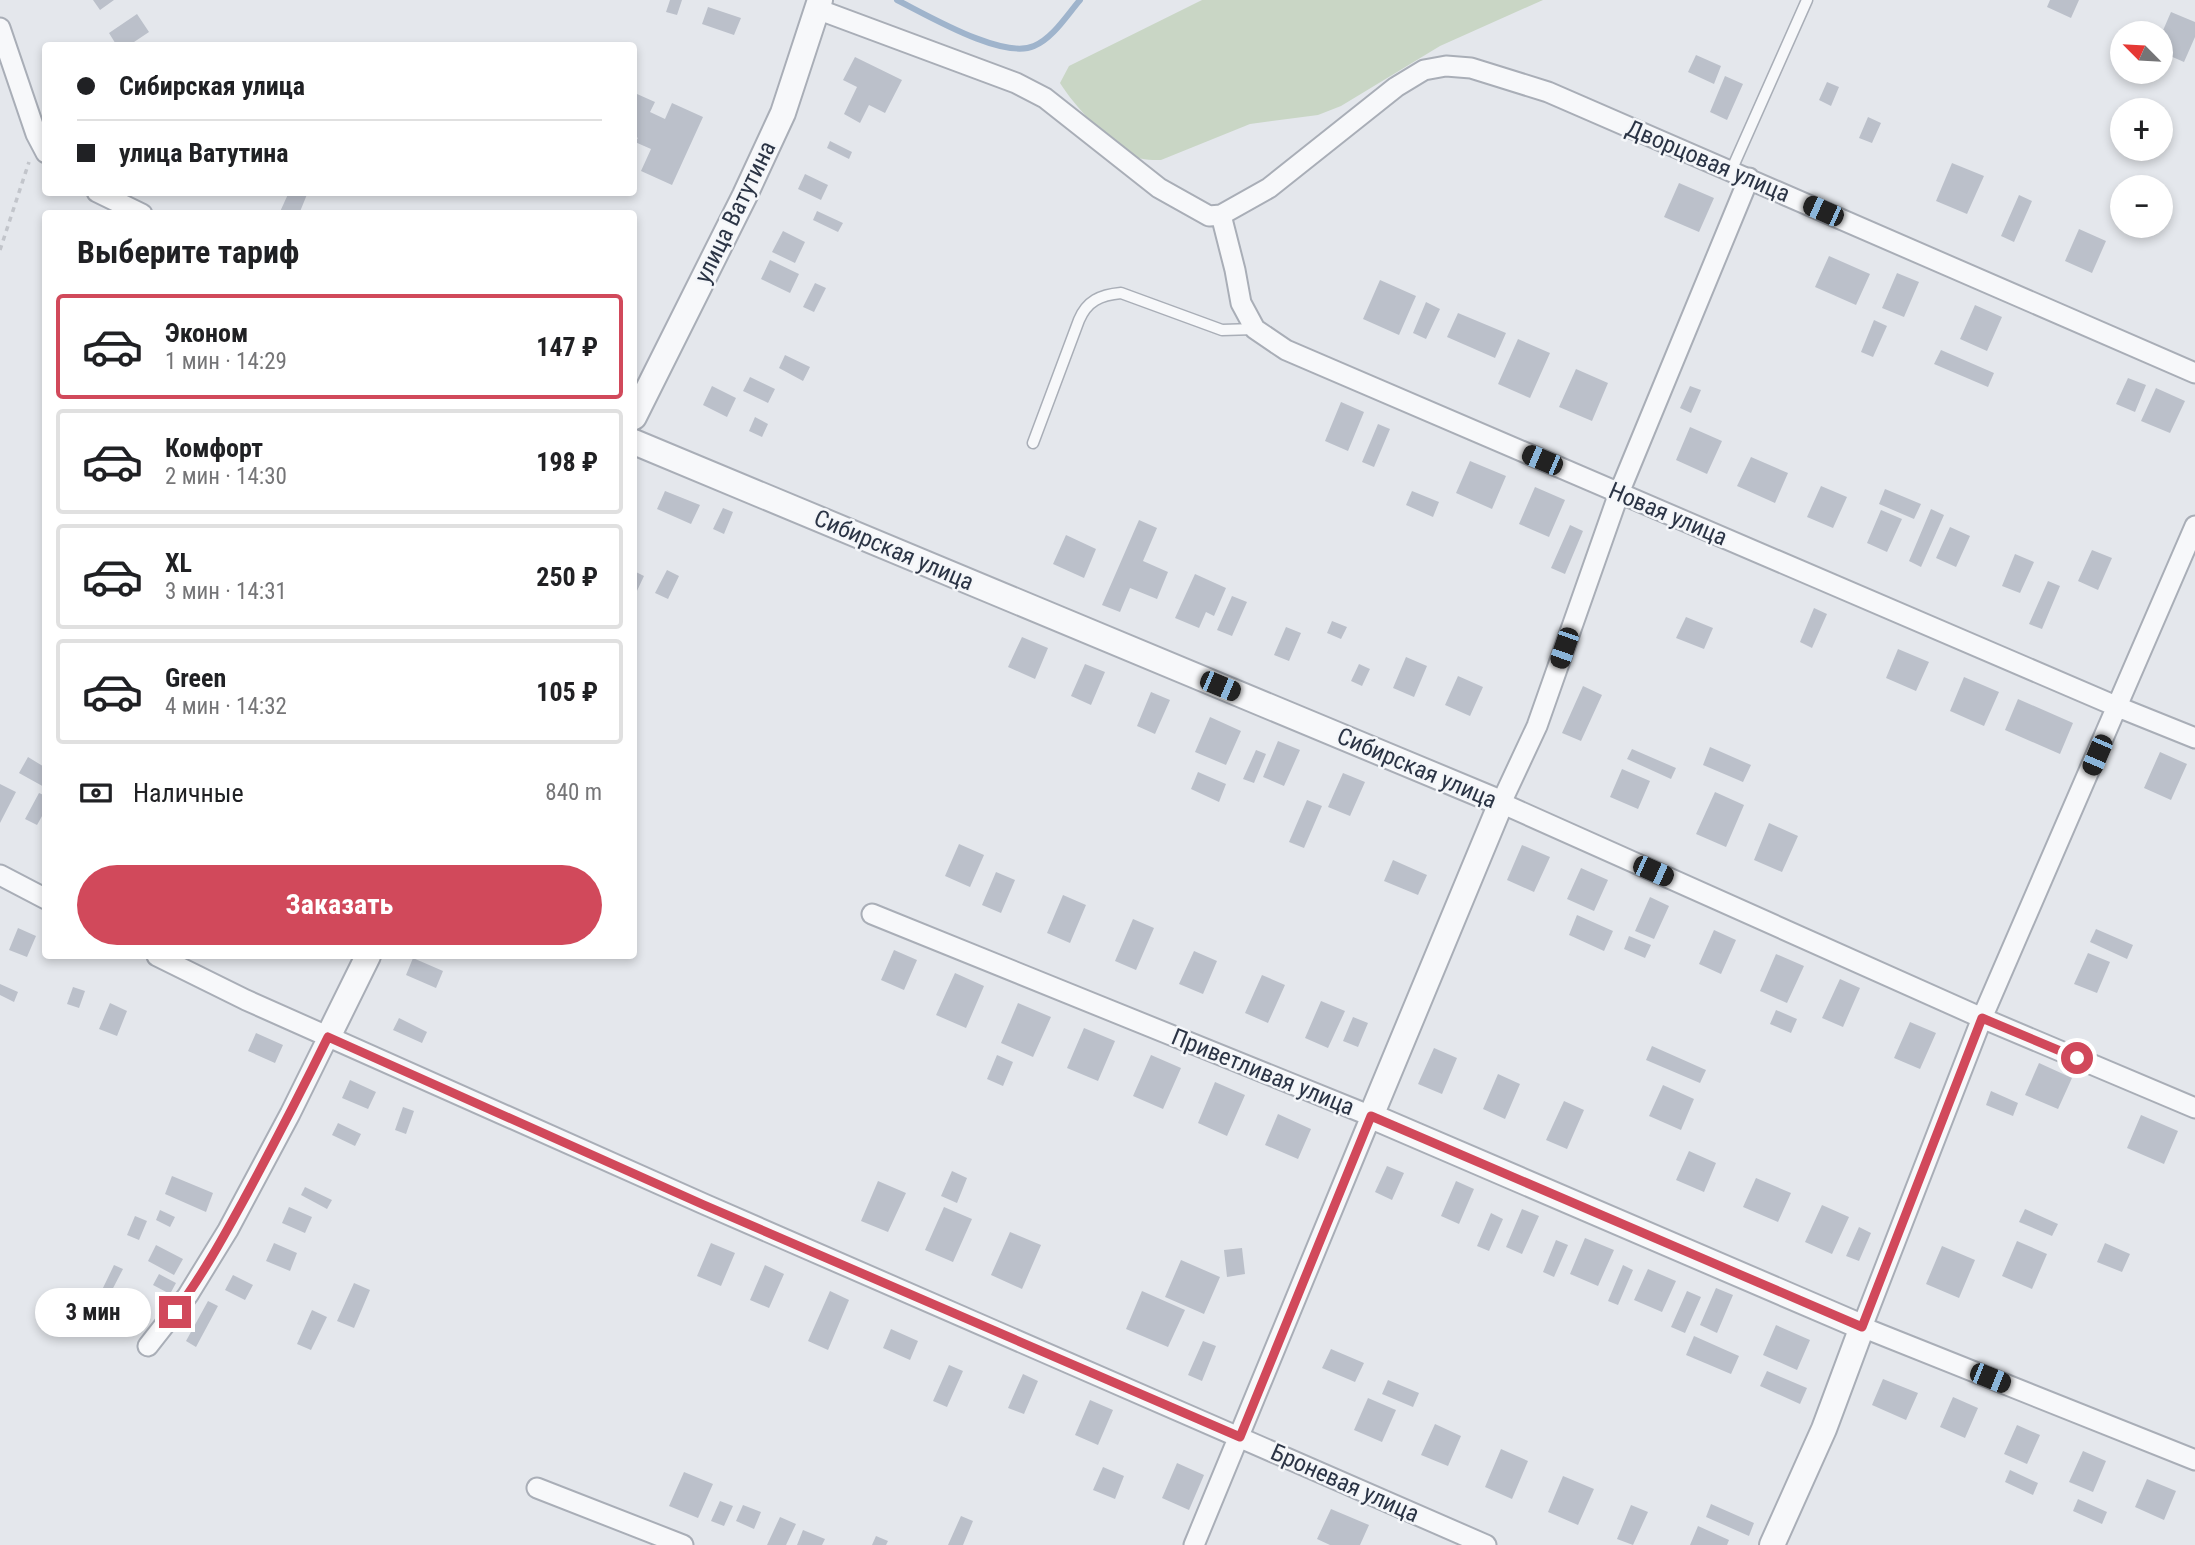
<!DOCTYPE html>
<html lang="ru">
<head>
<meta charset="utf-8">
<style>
  body { margin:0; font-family:"Roboto Condensed",sans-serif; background:#f2f2f2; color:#202124; height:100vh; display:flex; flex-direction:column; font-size:26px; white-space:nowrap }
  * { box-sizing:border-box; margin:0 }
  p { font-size:23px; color:#757577 }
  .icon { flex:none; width:38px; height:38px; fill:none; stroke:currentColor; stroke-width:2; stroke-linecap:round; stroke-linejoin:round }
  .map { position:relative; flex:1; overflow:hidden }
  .panel { position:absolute; left:42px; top:210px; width:595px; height:749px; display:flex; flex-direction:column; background:#fff; border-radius:7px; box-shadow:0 4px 10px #0003 }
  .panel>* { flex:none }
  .guide { position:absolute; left:42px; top:42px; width:595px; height:154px; border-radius:7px; box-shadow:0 4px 10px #0003; display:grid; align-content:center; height:154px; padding:0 35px; background:#fff }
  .needle { width:46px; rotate:294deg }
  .controls { position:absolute; left:2110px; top:21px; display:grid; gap:14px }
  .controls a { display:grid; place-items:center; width:63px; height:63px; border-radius:50%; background:#fff; box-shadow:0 4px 10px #0003; font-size:35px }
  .end { position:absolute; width:32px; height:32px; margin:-16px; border:9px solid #d1495b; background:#fff; box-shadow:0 0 0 4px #fff }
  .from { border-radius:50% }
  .bubble { position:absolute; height:49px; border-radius:24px; background:#fff; box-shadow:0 4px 10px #0003; font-size:23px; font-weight:700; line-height:49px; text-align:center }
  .car { position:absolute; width:21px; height:42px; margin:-21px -10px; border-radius:9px; box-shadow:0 0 5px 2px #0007; background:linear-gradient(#222 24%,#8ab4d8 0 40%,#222 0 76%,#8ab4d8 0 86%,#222 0) }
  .guide b { display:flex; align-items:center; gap:24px; height:66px; font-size:26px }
  .guide b+b { border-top:2px solid #e0e0e0 }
  .guide i { width:18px; height:18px; background:#202124 }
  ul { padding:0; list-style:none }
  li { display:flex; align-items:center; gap:21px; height:105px; margin:0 14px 10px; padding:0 21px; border:4px solid #e0e0e0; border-radius:7px }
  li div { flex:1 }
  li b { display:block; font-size:26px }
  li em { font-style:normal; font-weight:700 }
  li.active { border-color:#d1495b }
  li>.icon { width:63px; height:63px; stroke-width:1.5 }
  h2 { padding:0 35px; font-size:32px; line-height:84px }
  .pay { display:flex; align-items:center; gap:18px; height:77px; padding:0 35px; font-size:26px }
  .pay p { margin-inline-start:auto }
  .button { display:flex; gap:14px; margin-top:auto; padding:14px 35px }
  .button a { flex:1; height:80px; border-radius:42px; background:#d1495b; color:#fff; font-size:28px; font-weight:700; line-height:80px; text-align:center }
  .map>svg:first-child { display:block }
  .green { fill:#c9d6c5 }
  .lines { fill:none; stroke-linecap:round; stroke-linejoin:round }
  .stream { stroke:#9fb4cc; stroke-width:6 }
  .building { fill:#bbc0ca }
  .service-casing { stroke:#a9aeb7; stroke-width:13 }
  .minor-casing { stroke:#a9aeb7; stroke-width:23 }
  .tertiary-casing { stroke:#a9aeb7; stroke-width:28 }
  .path { stroke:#c2c5cb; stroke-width:3.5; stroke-dasharray:5 5; stroke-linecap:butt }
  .service { stroke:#f7f8fa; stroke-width:10 }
  .minor { stroke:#f7f8fa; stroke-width:19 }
  .tertiary { stroke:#f7f8fa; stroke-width:24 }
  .route { stroke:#d1495b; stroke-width:9 }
  .labels { text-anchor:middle; stroke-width:5; stroke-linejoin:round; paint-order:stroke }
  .street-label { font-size:24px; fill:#2b3445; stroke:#f4f6f9 }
</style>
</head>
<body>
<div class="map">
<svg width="2195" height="1545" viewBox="0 0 2195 1545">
  <rect width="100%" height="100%" fill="#e4e7ec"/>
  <!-- green -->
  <path class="green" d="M1202,0H1543L1440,46L1341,106L1318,115L1250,124L1161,160C1150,160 1139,160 1129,154C1106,139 1075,107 1060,83L1069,66Z"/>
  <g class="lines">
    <!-- stream -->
    <path class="stream" d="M897,0C927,15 1003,60 1034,46C1053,38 1067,15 1080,0"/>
  </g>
  <!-- building -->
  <path class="building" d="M93,0H114L100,10Z
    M670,0H682L677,15L666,12Z
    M2050,0H2079L2071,18L2047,7Z
    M708,7L741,18L734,35L702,24Z
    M2171,12L2195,22V37L2184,62L2161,52V35Z
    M137,14L149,32L128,46H117L109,33Z
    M1696,55L1721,66L1714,84L1688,72Z
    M855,57L902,80L885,113L869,105L860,123L844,114L857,87L843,80Z
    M1725,76L1743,84L1727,120L1710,112Z
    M1827,82L1839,87L1831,106L1819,100Z
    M637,94L655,102L650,112L665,119L672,103L703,117L672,185L641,171L651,149L635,142L638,138L634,136V102Z
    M1868,117L1881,123L1872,143L1859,138Z
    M830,141L852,152L849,159L827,148Z
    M1952,163L1984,176L1967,214L1936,201Z
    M805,174L828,185L821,200L798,189Z
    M1679,183L1714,198L1699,232L1664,217Z
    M289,192H308L299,214H279Z
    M2019,195L2032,201L2014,242L2001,236Z
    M817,211L843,223L838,232L813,220Z
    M2079,229L2106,241L2092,273L2065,261Z
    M783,231L805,242L795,263L772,252Z
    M1829,256L1870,274L1856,305L1815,287Z
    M770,260L799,274L790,293L761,279Z
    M1897,273L1919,282L1904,317L1882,308Z
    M1380,280L1416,296L1399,335L1363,319Z
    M815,283L826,288L814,312L803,307Z
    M1426,302L1440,309L1426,339L1413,333Z
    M1975,305L2002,317L1987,351L1960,339Z
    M1458,313L1506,333L1495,358L1447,337Z
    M1874,320L1887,326L1873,357L1861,352Z
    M1518,339L1550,353L1530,398L1498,384Z
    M1941,350L1994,373L1988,387L1934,364Z
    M785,355L810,367L803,381L779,368Z
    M1576,369L1608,383L1592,421L1559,407Z
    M750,377L775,389L768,403L743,391Z
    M2128,378L2146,385L2135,412L2116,404Z
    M712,386L736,398L727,417L703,405Z
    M1690,386L1701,390L1691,413L1680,408Z
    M2156,388L2185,401L2170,433L2141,421Z
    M1341,402L1364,412L1348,451L1325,441Z
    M755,417L768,424L762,437L749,431Z
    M1378,424L1390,429L1374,467L1362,462Z
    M1690,427L1722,441L1707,474L1676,460Z
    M1751,457L1788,473L1775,503L1737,486Z
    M1470,461L1506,476L1492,509L1456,493Z
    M1821,486L1847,497L1833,528L1807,517Z
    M1535,487L1565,500L1549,537L1519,524Z
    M1885,489L1921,504L1914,519L1879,504Z
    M665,491L700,505L691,524L657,509Z
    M1412,491L1439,502L1433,517L1406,505Z
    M723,508L733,512L724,534L713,529Z
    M1931,509L1944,515L1921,567L1909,561Z
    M1881,510L1902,519L1887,552L1867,543Z
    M1139,520L1157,528L1143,561L1168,572L1157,599L1130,588L1120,612L1102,605Z
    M1570,525L1583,531L1565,574L1551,568Z
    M1950,527L1970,536L1956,567L1936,558Z
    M1066,535L1096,549L1084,578L1053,564Z
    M2092,550L2112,558L2098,590L2078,581Z
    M2015,554L2034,562L2020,593L2002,586Z
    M667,570L679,576L668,599L655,593Z
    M634,571L644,576L636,593L634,591Z
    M1195,574L1226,588L1214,616L1206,612L1199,628L1175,618Z
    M2048,581L2060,586L2042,629L2029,624Z
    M1232,596L1247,602L1232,636L1217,630Z
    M1814,608L1827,614L1812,648L1800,642Z
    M1686,617L1713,628L1704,649L1676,638Z
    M1332,621L1347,627L1341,639L1327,633Z
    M1286,627L1301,633L1289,661L1274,655Z
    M1022,637L1048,648L1035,679L1008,667Z
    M1898,649L1929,662L1916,691L1886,678Z
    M1406,657L1427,666L1414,697L1393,688Z
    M1085,664L1105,672L1091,705L1071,696Z
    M1359,664L1370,669L1362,686L1351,681Z
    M1458,676L1483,687L1470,716L1445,705Z
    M1964,677L1999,692L1984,726L1950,711Z
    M1583,686L1602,695L1581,741L1562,733Z
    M1151,692L1170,700L1155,734L1137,726Z
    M2018,699L2073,723L2060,754L2005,730Z
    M1210,717L1241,731L1226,765L1195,752Z
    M1278,741L1300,750L1284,786L1263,777Z
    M1710,747L1751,765L1743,782L1703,765Z
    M1632,749L1676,768L1671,779L1627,759Z
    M1256,750L1266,754L1254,783L1243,779Z
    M2160,752L2187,764L2171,800L2144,788Z
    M28,757L46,768V788L19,773Z
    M1622,769L1650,781L1638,809L1610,797Z
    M1198,772L1226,784L1219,802L1191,789Z
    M1343,773L1365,782L1350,816L1328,807Z
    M0,784L16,792L0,823Z
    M1715,792L1744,805L1726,847L1696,834Z
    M39,793L46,796V809L37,825L25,819Z
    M1307,800L1322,806L1304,848L1289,842Z
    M1769,823L1798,836L1782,872L1754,860Z
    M959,844L984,855L970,887L945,876Z
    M1522,845L1550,857L1534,892L1507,880Z
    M1393,860L1427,875L1418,895L1384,881Z
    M1581,868L1608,880L1594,911L1567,899Z
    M996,872L1015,880L1001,913L982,905Z
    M1063,895L1086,905L1070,943L1047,933Z
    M1650,897L1669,906L1654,939L1635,931Z
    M1577,915L1613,931L1604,951L1569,935Z
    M1133,919L1154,928L1136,970L1115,961Z
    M18,928L36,936L27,957L9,950Z
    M2096,929L2133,945L2127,959L2090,942Z
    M1714,930L1736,940L1721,974L1699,964Z
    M1629,936L1651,945L1645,958L1624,949Z
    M894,950L917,960L904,990L881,980Z
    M1194,951L1217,961L1203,994L1179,984Z
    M2088,953L2110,962L2097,993L2074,984Z
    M1776,954L1804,966L1787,1003L1760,991Z
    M413,958L443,971L436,988L406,975Z
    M955,973L984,986L966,1028L936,1015Z
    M1262,975L1285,985L1268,1023L1245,1013Z
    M1840,979L1860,988L1843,1027L1822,1018Z
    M0,984L18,992L14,1002L0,995Z
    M73,987L85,991L79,1008L67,1004Z
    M1321,1001L1345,1011L1328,1048L1305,1038Z
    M110,1003L127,1011L117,1036L99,1029Z
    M1018,1003L1051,1017L1033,1057L1001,1043Z
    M1776,1010L1797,1019L1791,1033L1770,1024Z
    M1353,1017L1368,1023L1358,1047L1343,1041Z
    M399,1018L427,1032L422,1043L393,1030Z
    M1910,1022L1936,1033L1920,1069L1894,1058Z
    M1084,1028L1115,1041L1098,1081L1067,1068Z
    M256,1033L283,1045L275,1063L248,1051Z
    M1652,1046L1706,1070L1700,1083L1646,1060Z
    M1434,1048L1457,1058L1442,1094L1418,1084Z
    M997,1055L1013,1062L1003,1086L987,1079Z
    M1151,1055L1181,1068L1163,1109L1133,1096Z
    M2039,1063L2072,1078L2058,1109L2025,1095Z
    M1498,1074L1520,1084L1505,1119L1483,1109Z
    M350,1080L376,1092L368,1109L342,1098Z
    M1215,1082L1245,1095L1227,1136L1198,1123Z
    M1663,1085L1694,1099L1681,1130L1649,1116Z
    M1991,1091L2018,1103L2013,1116L1986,1105Z
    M1564,1101L1584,1110L1567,1149L1546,1140Z
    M403,1107L414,1111L406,1134L395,1130Z
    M1278,1114L1311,1129L1298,1159L1265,1145Z
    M2141,1115L2178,1131L2164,1164L2127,1148Z
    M338,1123L361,1134L355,1146L332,1135Z
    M1689,1151L1716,1163L1704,1192L1676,1180Z
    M1387,1166L1404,1173L1392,1200L1375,1192Z
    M952,1171L967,1178L957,1203L941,1196Z
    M172,1176L213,1193L206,1212L165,1194Z
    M1756,1178L1791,1193L1778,1222L1743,1207Z
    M878,1181L906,1193L888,1232L861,1221Z
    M1456,1181L1474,1189L1459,1224L1441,1216Z
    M305,1187L332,1200L327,1209L301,1195Z
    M1822,1205L1849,1217L1832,1254L1805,1242Z
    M289,1207L312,1217L305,1233L282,1223Z
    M944,1207L972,1219L953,1262L925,1250Z
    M1522,1209L1539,1216L1522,1254L1506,1247Z
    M2025,1209L2058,1224L2052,1236L2019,1222Z
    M160,1210L175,1217L170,1227L156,1220Z
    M1491,1213L1503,1219L1489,1251L1477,1246Z
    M135,1216L147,1221L139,1240L127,1235Z
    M1859,1227L1871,1233L1859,1261L1846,1256Z
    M1010,1232L1041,1245L1022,1289L991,1275Z
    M1585,1238L1614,1250L1598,1286L1570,1274Z
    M1556,1240L1568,1245L1554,1277L1543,1272Z
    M2017,1241L2047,1254L2032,1289L2002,1276Z
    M274,1243L297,1253L290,1271L266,1261Z
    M711,1243L735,1253L721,1286L697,1276Z
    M2105,1243L2130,1254L2122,1272L2097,1262Z
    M156,1245L183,1259L174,1275L148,1261Z
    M1942,1246L1975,1260L1959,1298L1926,1284Z
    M1242,1248L1245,1274L1227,1277L1224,1250Z
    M1181,1260L1220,1277L1204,1314L1165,1297Z
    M114,1265L123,1269L110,1294L102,1290Z
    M765,1265L784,1274L769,1308L750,1300Z
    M1623,1265L1633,1270L1618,1305L1608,1301Z
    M1648,1269L1676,1281L1662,1312L1634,1300Z
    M159,1274L176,1283L170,1294L153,1285Z
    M233,1275L253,1285L245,1300L225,1290Z
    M354,1283L370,1290L354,1328L337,1321Z
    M1716,1288L1733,1295L1717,1333L1700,1325Z
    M830,1291L849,1300L828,1350L808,1341Z
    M1142,1291L1185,1310L1168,1347L1126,1329Z
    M1687,1291L1701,1297L1685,1333L1671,1327Z
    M208,1301L218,1306L196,1347L186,1341Z
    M312,1310L327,1317L311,1350L297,1344Z
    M1776,1325L1810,1340L1797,1370L1763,1355Z
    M891,1329L918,1341L910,1360L883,1348Z
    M1694,1336L1739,1356L1731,1374L1686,1355Z
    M1203,1341L1216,1346L1202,1381L1188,1375Z
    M1331,1349L1364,1363L1355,1382L1322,1368Z
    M949,1365L963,1371L947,1407L933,1401Z
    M1767,1371L1807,1388L1800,1404L1760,1386Z
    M1023,1374L1038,1381L1024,1414L1008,1408Z
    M1883,1379L1918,1393L1906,1420L1872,1405Z
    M1388,1380L1419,1393L1413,1407L1382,1394Z
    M1953,1397L1978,1408L1965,1438L1940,1427Z
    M1368,1398L1396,1410L1382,1442L1354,1430Z
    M1090,1400L1113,1410L1098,1445L1075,1435Z
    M1435,1424L1461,1436L1448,1466L1421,1455Z
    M2017,1425L2040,1435L2027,1464L2004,1454Z
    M1501,1449L1528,1461L1512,1499L1485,1487Z
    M2083,1451L2106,1461L2093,1492L2069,1482Z
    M1177,1463L1204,1475L1189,1510L1162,1498Z
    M1103,1467L1124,1476L1115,1499L1093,1490Z
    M2010,1470L2038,1483L2033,1495L2005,1482Z
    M684,1472L713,1484L698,1518L669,1506Z
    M1563,1476L1594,1489L1578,1525L1548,1512Z
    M2147,1479L2176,1491L2164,1520L2135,1507Z
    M2078,1499L2107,1512L2102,1524L2073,1511Z
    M720,1501L733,1506L724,1526L711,1521Z
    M1711,1504L1754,1523L1749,1536L1706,1517Z
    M743,1505L761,1512L754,1529L736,1521Z
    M1631,1505L1648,1512L1633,1545L1617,1539Z
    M1331,1509L1369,1525L1360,1545H1330L1317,1539Z
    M961,1516L973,1521L963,1545H948Z
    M780,1517L796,1524L786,1545H767Z
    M1698,1526L1729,1540L1727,1545H1690Z
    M803,1530L825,1539L822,1545H797Z
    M876,1536L888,1541L886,1545H872Z"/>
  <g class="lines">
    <!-- service casing -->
    <g class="service-casing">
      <path id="service" d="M1731,171L1807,0
        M1033,443L1079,320C1087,301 1100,295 1121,293L1222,330L1255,329"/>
    </g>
    <!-- minor casing -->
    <g class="minor-casing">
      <path id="minor" d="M817,9L1016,83L1045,98L1159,188L1209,216L1221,215L1269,188L1396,87L1424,70L1446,66L1471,68L1548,92L2195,373
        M0,28L36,134L46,153
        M1749,178L1619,493L1537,726L1501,803L1982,1018L2195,1108
        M97,192L142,214
        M1221,215L1235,270L1241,303L1255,329L1286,350L2118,707L2195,738
        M2195,526L1982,1018L1862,1327L2195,1460
        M0,875L46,899
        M872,914L1371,1116L1194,1545
        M157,956L246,1000L704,1204L1486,1545
        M148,1346L188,1295L228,1230L290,1114L328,1037
        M537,1488L683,1545"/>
    </g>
    <!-- tertiary casing -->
    <g class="tertiary-casing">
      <path id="tertiary" d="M634,417L745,195L783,113L820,0
        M634,442L1501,803L1371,1116L1862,1327L1824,1429L1772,1545
        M328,1037L368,956"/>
    </g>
    <!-- path -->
    <path class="path" d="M0,250L29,162"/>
    <!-- service -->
    <use href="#service" class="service"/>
    <!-- minor -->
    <use href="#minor" class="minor"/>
    <!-- tertiary -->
    <use href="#tertiary" class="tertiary"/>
  </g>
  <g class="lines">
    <!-- route -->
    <path class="route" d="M175,1312C203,1275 225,1234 247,1194C275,1142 302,1090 328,1037L704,1205L1240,1437L1371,1116L1862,1327L1982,1018L2077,1058"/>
  </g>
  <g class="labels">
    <!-- street labels -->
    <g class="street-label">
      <text transform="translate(1708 161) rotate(23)" y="8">Дворцовая улица</text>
      <text transform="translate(735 212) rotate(-64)" y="8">улица Ватутина</text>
      <text transform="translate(1668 514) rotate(23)" y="8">Новая улица</text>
      <text transform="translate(894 550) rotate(23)" y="8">Сибирская улица</text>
      <text transform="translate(1417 768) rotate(23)" y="8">Сибирская улица</text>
      <text transform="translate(1263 1072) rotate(22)" y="8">Приветливая улица</text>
      <text transform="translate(1345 1483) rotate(24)" y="8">Броневая улица</text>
    </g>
  </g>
</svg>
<div class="controls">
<a><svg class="needle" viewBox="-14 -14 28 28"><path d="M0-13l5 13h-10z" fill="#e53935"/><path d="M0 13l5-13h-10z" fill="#757577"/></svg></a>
<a>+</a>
<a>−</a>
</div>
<i class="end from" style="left:2077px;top:1058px"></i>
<i class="end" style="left:175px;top:1312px"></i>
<div class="bubble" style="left:35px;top:1288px;width:116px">3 мин</div>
<i class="car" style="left:1823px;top:211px;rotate:294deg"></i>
<i class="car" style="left:1542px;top:460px;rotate:293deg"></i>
<i class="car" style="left:1564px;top:648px;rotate:199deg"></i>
<i class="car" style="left:1220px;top:686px;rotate:113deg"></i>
<i class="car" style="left:2097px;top:755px;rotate:203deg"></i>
<i class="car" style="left:1653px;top:871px;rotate:114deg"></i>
<i class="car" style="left:1990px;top:1378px;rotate:112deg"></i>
<div class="guide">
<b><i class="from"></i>Сибирская улица</b>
<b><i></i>улица Ватутина</b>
</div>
<section class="panel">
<h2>Выберите тариф</h2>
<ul>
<li class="active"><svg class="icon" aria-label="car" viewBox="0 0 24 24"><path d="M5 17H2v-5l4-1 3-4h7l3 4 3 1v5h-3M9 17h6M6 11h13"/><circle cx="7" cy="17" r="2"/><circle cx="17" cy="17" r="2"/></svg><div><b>Эконом</b><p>1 мин · 14:29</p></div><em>147 ₽</em></li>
<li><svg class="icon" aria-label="car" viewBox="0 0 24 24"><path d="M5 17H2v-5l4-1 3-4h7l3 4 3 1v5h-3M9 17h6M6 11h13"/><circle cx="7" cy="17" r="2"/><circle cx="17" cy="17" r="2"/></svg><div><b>Комфорт</b><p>2 мин · 14:30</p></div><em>198 ₽</em></li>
<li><svg class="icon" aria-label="car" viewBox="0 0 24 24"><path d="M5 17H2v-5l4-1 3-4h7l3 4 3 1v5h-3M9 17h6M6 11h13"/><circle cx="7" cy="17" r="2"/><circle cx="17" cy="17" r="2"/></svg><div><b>XL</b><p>3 мин · 14:31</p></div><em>250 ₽</em></li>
<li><svg class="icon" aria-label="car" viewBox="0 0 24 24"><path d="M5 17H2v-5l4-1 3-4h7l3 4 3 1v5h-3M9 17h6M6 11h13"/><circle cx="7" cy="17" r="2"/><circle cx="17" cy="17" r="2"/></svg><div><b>Green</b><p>4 мин · 14:32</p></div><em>105 ₽</em></li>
</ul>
<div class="pay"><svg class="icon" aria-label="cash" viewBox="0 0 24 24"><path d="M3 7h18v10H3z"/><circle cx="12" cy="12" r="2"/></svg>Наличные<p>840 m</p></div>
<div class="button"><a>Заказать</a></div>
</section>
</div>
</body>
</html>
